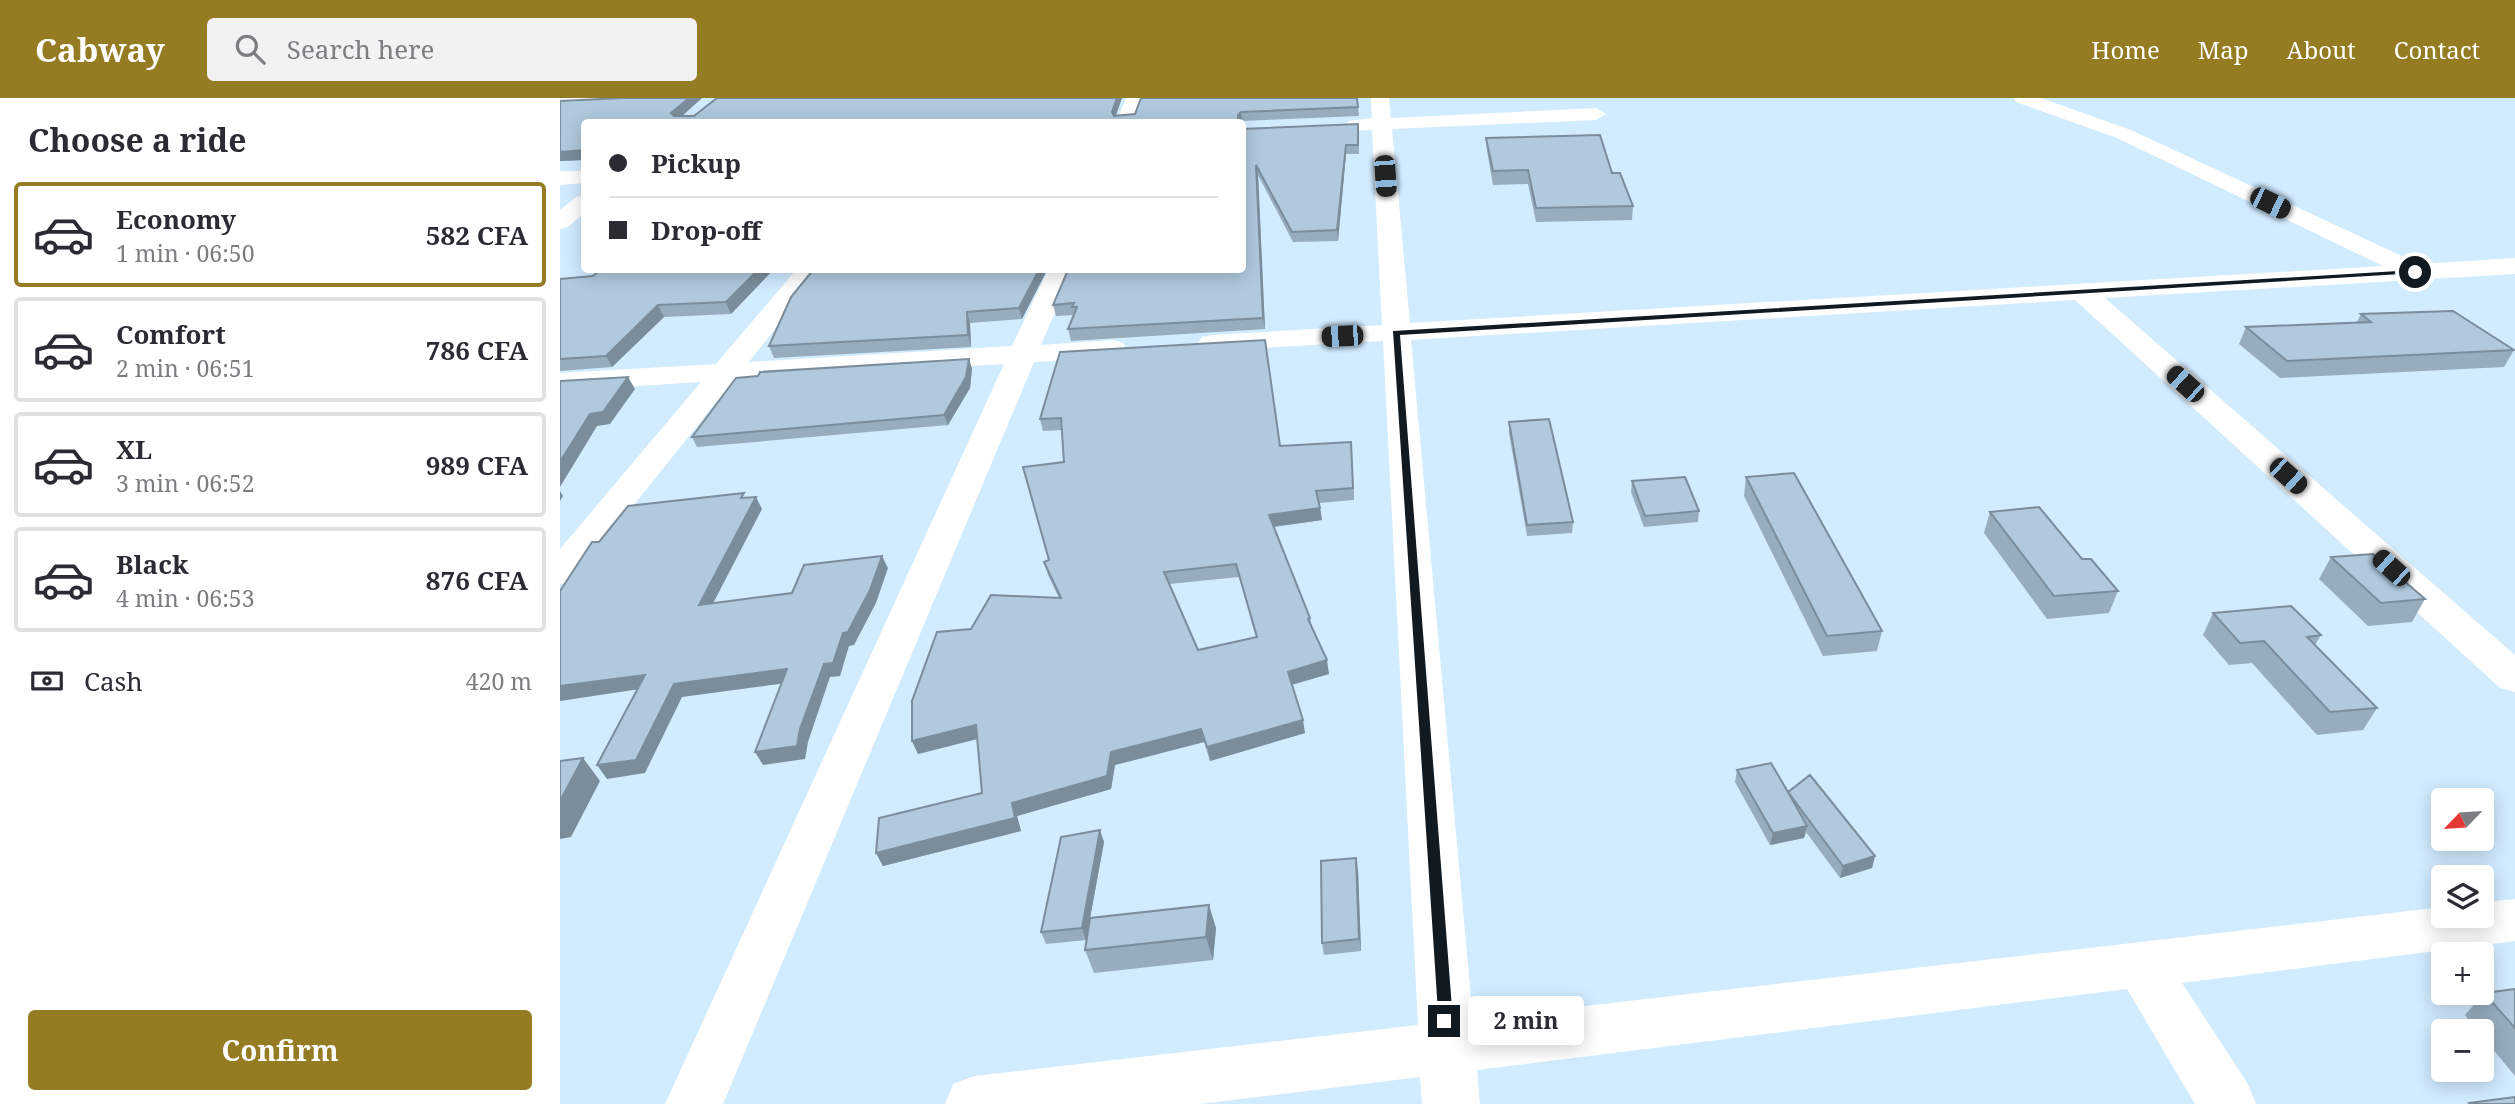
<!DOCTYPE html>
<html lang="en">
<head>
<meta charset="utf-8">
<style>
  body { margin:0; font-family:"Noto Serif",serif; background:#f2f2f3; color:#2b2b33; height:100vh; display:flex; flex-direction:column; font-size:26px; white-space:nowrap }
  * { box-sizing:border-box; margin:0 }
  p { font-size:23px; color:#7c7c81 }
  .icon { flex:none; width:38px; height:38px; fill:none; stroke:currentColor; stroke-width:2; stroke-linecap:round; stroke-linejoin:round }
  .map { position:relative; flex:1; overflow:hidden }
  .details { display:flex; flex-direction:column; background:#fff; width:560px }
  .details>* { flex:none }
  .top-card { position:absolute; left:21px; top:21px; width:665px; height:154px; border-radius:7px; box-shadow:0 4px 18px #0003; display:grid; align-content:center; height:154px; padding:0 28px; background:#fff }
  .needle { width:46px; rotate:245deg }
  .controls { position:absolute; left:1871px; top:690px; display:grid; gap:14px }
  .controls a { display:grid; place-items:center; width:63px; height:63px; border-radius:7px; background:#fff; box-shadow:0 4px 18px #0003; font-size:35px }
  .end { position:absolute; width:32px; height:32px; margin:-16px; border:9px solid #111a21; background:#fff; box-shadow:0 0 0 4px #fff }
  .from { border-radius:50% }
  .bubble { position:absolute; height:49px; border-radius:7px; background:#fff; box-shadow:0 4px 18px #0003; font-size:23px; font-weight:700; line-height:49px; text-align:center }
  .car { position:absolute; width:21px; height:42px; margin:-21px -10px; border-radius:9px; box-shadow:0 0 5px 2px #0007; background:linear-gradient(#222 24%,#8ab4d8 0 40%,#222 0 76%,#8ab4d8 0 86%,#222 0) }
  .top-card b { display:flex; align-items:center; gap:24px; height:66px; font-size:26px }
  .top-card b+b { border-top:2px solid #e1e1e2 }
  .top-card i { width:18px; height:18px; background:#2b2b33 }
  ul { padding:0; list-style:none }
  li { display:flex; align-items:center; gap:21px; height:105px; margin:0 14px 10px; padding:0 14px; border:4px solid #e1e1e2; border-radius:7px }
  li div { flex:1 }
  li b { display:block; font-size:26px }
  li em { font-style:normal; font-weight:700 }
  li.active { border-color:#957b22 }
  li>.icon { width:63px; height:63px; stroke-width:1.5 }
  h2 { padding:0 28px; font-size:32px; line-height:84px }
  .pay { display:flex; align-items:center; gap:18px; height:77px; padding:0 28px; font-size:26px }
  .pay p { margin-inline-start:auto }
  .button { display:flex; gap:14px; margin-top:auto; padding:14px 28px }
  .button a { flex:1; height:80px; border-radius:7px; background:#957b22; color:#fff; font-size:28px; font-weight:700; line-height:80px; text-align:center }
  header { display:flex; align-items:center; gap:42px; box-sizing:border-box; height:98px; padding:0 35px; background:#957b22; color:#fff }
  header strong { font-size:33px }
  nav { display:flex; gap:38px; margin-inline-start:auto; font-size:24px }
  .search { width:490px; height:63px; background:#f2f2f3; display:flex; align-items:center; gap:18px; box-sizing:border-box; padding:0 24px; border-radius:7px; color:#7c7c81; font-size:26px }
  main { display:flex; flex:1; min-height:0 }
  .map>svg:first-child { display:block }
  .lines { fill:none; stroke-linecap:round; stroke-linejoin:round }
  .street { fill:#fff; fill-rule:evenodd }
  .primary { fill:#fff; fill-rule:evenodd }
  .wall { fill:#97adbe; fill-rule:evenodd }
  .shaded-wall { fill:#7b8d9b }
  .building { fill:#b0c9dd; stroke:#7b8d9b; stroke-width:2; fill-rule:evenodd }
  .route { fill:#111a21 }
</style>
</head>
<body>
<header>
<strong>Cabway</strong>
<div class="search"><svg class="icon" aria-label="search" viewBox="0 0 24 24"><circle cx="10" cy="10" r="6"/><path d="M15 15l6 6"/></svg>Search here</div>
<nav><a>Home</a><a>Map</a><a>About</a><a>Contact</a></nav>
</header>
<main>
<section class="details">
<h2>Choose a ride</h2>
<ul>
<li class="active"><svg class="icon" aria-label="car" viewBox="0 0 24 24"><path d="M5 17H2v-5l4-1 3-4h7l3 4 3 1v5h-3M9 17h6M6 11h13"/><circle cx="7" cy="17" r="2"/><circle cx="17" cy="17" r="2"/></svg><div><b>Economy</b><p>1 min · 06:50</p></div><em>582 CFA</em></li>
<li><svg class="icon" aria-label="car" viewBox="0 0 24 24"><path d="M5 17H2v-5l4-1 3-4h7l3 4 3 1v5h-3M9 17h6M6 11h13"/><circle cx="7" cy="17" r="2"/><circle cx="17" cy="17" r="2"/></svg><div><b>Comfort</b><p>2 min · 06:51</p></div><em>786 CFA</em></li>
<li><svg class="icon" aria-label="car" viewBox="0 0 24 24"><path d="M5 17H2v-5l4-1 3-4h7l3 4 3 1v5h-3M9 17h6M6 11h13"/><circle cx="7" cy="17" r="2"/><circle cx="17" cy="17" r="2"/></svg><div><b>XL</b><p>3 min · 06:52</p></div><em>989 CFA</em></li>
<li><svg class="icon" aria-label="car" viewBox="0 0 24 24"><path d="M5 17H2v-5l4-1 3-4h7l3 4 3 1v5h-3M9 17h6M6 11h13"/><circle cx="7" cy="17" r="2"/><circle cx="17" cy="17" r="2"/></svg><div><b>Black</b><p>4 min · 06:53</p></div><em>876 CFA</em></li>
</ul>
<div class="pay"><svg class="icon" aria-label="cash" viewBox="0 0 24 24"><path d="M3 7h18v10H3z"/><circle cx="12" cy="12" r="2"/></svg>Cash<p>420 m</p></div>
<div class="button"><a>Confirm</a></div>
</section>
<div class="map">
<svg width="1955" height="1006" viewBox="0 0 1955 1006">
  <rect width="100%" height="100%" fill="#d1ebff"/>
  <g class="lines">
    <!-- street -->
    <path class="street" d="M0,0H76L67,6L0,9Z
      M566,0H584L574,24H556Z
      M811,0H829L831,20L1036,10L1046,16L1036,22L832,31L850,225L1823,168L1557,40L1456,4L1454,0H1481L1571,32L1859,166L1955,160V176L1545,200L1955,557V594L1940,590L1515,202L851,242L913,921L1883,809V817H1922V804L1955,801V843L1622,885L1688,986L1696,1006H1635L1567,891L917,972L920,1006H862L860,979L640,1006H385L393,986L414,978L858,927L823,243L652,253L642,251L638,245L642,239L652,237L822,227L812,32L796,33L786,27L789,23L812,20Z
      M0,73H24V85L0,87Z
      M236,172H262L189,264L452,248L488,172H513L481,247L553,242L563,245L567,251L563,257L553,260L474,264L163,1006H105L444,266L174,282L13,483L0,486V451L141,284L0,293V275L156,266Z"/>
    <!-- primary -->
    <path class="primary" d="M24,97V115L8,129L0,131V112L16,99Z"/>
  </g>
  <!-- wall -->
  <path class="wall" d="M62,0H142L122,18H134L157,0H562L555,18L575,16L581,0H797L799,18L682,23L681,24H24V62L0,63V3Z
    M682,31L799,35V56H786L778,143L733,144L698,77L705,231L511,243L508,231L514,217L496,218L493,207Z
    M926,40L1052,75L1073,108L1072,122L976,124L968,86L933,87L927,53Z
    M40,172H213L171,216L104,219L52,269L0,273V181L33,178Z
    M487,172L462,221L410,225L411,249L214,260L209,248Z
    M1801,216L1954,252L1944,269L1720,280L1679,246L1686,229L1797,224Z
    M500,254L720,348L791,344L794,402L759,405L762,422L714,429L750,520L752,529L769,576L732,587L745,635L650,663L644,644L555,667L551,691L457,718L461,733L323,768L316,755L422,695L417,641L358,656L352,643L411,531L499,500L488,477L484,464L489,462L504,364L502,332L483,333L480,321ZM679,479L696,539L638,552L609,486Z
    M409,261L412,271L410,290L388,327L137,349L132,339Z
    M949,324L1013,424L1012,435L967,438L949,335Z
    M1186,379L1322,533L1317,553L1263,558L1184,398Z
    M1072,383L1139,413L1138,424L1084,429L1071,394Z
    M1430,414L1522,461L1558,493L1549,515L1487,521L1424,435Z
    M1771,459L1865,501L1852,524L1808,528L1759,481Z
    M1653,515L1761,537L1755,547L1817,610L1803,632L1757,637L1692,565L1669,567L1643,537Z
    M1177,672L1228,694L1315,758L1312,770L1280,780L1246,734L1244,740L1210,747L1175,684Z
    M544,744L530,820L656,830L653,862L534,875L525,852L526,842L486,846L481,834Z
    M798,772L801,853L764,857L762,845Z
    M1955,891V978L1922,938V933H1917L1905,917L1924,895Z"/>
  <!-- shaded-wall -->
  <path class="shaded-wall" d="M129,0H142L115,24L111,15Z
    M557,0H562L554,23L552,14Z
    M681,14L682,23L678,24V17Z
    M786,47V56L778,143L777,132Z
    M24,52V62L0,63V54Z
    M696,67L698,77L705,231L703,220Z
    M198,172H213L171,216L166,204Z
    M479,172H487L462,221L459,210Z
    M98,207L104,219L52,269L46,258Z
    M407,214L410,225L411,249L408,237Z
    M409,261L412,271L410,290L388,327L384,317Z
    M68,279L75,291L50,326L37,328L0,389V364L30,316Z
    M791,344L792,355L794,402L793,390Z
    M0,393L3,398L0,403Z
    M196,399L202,411L146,519L139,507Z
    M760,410L762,422L711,429L709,417Z
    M322,458L328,470L316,505L294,547L289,548L280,578L270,579L248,644L245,661L203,667L195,654L240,631L264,566L283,535Z
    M767,562L769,576L730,587L728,574Z
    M227,571L234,584L122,599L85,675L47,681L37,667L114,586Z
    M85,577L93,589L0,603V588Z
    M743,622L745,635L650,663L647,649Z
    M416,627L421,640L358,656L352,643Z
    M641,631L644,644L555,667L551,691L457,718L461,733L323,768L316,755L452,705L551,654Z
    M23,660L40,683L11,739L0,741V703Z
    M1247,728L1244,740L1210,747L1213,735Z
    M540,732L544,744L526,842L522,830Z
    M1315,758L1312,770L1280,780L1283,768Z
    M796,760L798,772L801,853L799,841Z
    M649,807L656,830L653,862L646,839Z"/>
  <!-- building -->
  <path class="building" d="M62,0H129L111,15L114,18H134L157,0H557L552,14L554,18L575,16L581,0H797L798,9L681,14L678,17V24H24V52L0,54V3Z
    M798,26V47H786L777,132L732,134L696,67L703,220L508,231L517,209H512L514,205L493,207L508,172H682V31Z
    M1040,37L1052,75H1060L1073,108L976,110L968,72L933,73L926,40Z
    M40,172H198L166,204L98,207L46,258L0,261V181L33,178Z
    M253,172H479L459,210L407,214L408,237L209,248L231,199Z
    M1893,213L1954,252L1727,263L1686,229L1811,224L1801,216Z
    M705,242L720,348L791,344L793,390L756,393L760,410L709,417L750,520L748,521L767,562L728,574L743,622L647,649L641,631L551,654L547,678L452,705L455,720L316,755L319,720L422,695L416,627L352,643V603L377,534L411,531L431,497L501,500L484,464L489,462L463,369L504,364L501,320L480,321L500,254ZM676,466L697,539L638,552L604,474Z
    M409,261L406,279L384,317L132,339L176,280L198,278L200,274Z
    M68,279L43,314L30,316L0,364V283Z
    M989,321L1013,424L967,427L949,324Z
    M1234,375L1322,533L1267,538L1186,379Z
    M1125,379L1139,413L1085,418L1072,383Z
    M184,395L181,400L196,399L139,507L232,495L244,467L322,458L310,492L288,534L283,535L273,565L264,566L240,631L237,648L195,654L227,571L114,586L76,662L37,667L85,577L0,588V493L32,444H39L68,408Z
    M1479,409L1522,461H1531L1558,493L1494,498L1430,414Z
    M1813,456L1865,501L1821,505L1771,459Z
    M1731,508L1761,537L1747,539L1817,610L1770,614L1704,543L1680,545L1653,515Z
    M23,660L0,703V663Z
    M1211,665L1228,694L1250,677L1315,758L1283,768L1228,694L1247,728L1213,735L1177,672Z
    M540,732L522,830L481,834L501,739Z
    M796,760L799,841L762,845L761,763Z
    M649,807L646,839L525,852L530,820Z
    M1955,891V930L1924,895Z
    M1955,999V1006H1910L1909,1005Z"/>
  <!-- route -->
  <path class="route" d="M1855,172L1858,175L840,237L893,923L890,929L884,931L879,929L833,233Z"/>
</svg>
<div class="controls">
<a><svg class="needle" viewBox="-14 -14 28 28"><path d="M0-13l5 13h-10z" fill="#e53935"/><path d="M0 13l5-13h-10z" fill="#7c7c81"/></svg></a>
<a><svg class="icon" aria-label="layers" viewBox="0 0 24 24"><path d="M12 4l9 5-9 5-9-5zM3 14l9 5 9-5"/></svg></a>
<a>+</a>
<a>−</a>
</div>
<i class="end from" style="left:1855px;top:174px"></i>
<i class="end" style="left:884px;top:923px"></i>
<div class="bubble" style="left:908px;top:898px;width:116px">2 min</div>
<i class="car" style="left:825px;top:78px;rotate:176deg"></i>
<i class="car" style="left:1710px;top:105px;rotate:116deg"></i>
<i class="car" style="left:782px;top:238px;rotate:267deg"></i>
<i class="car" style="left:1625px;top:286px;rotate:312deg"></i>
<i class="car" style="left:1728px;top:378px;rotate:132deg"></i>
<i class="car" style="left:1831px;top:470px;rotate:312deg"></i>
<div class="top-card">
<b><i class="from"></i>Pickup</b>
<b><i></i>Drop-off</b>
</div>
</div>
</main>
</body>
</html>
